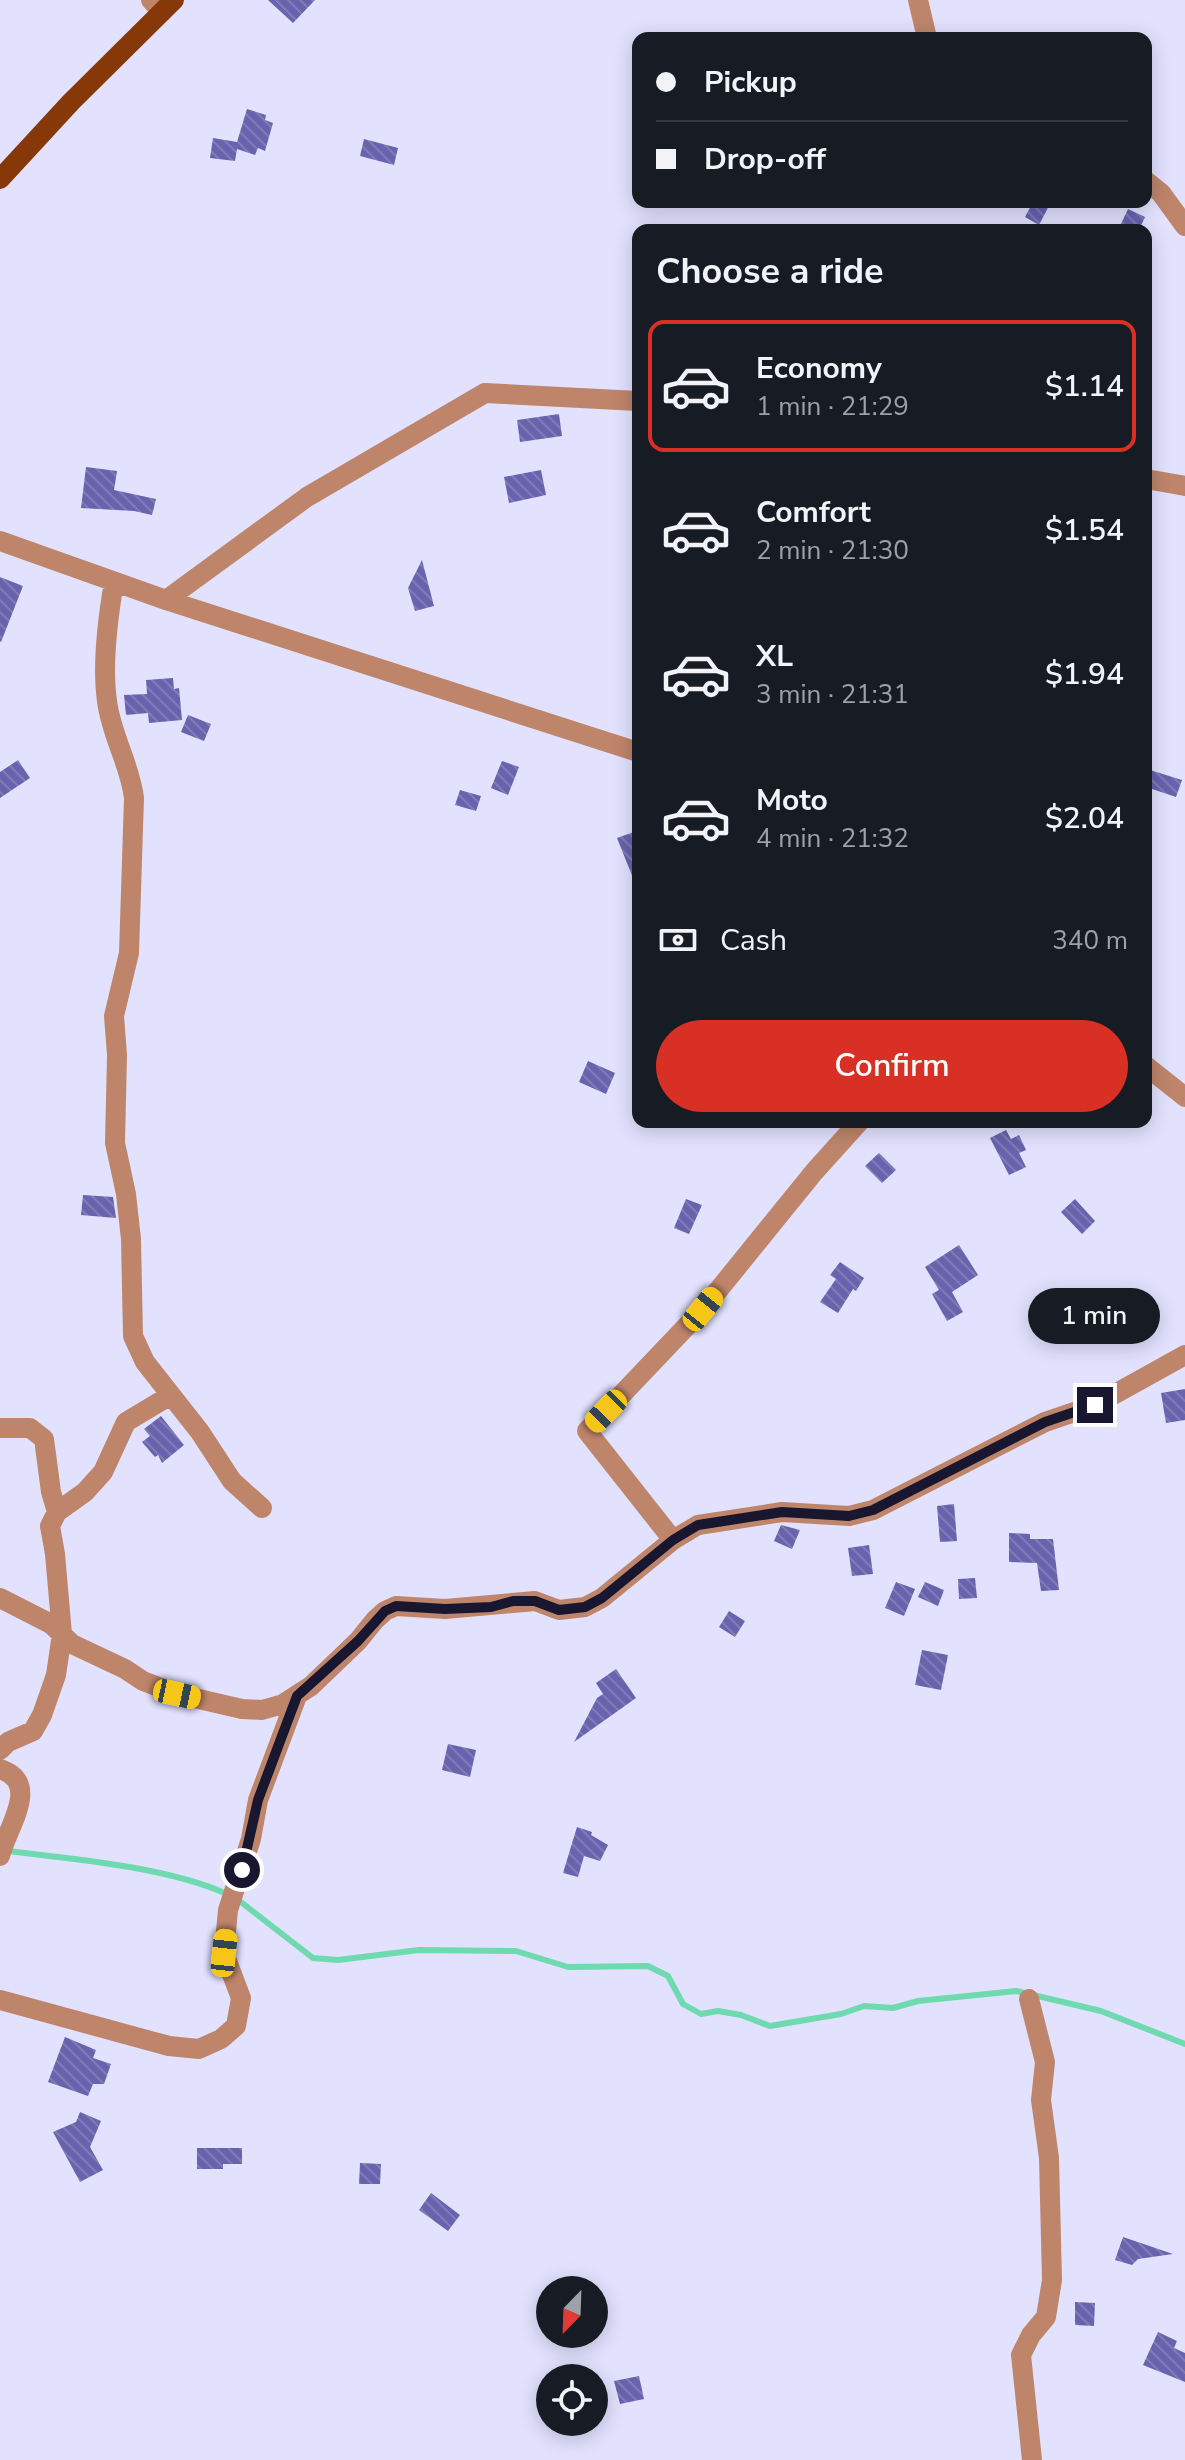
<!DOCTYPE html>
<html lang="en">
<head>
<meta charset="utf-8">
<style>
  body { margin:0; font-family:"Nunito Sans",sans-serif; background:#242831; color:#f1f3f6; height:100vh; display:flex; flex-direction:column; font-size:30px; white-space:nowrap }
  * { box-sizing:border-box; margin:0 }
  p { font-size:26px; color:#9ea1a6 }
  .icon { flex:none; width:44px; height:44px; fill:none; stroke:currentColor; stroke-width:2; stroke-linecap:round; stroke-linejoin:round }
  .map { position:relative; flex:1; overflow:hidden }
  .drawer { position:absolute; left:632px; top:224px; width:520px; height:904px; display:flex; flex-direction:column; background:#171b24; border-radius:16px; box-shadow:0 4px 20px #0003 }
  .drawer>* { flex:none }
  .hud { position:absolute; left:632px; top:32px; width:520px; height:176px; border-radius:16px; box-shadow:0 4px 20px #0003; display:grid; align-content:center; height:176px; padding:0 24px; background:#171b24 }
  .needle { width:52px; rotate:203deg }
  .fabs { position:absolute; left:536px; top:2276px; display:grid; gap:16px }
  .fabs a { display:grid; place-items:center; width:72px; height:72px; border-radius:50%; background:#171b24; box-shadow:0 4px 20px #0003; font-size:40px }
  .end { position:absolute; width:36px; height:36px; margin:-18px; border:10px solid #191730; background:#fff; box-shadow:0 0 0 4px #fff }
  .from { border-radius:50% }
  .bubble { position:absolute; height:56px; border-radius:28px; background:#171b24; box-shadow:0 4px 20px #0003; font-size:26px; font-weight:600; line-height:56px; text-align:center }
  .car { position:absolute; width:24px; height:48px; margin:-24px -12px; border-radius:10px; box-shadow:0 0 6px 2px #0007; background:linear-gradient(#f5c518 24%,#345 0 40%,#f5c518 0 76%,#345 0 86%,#f5c518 0) }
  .hud b { display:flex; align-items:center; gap:28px; height:76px; font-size:30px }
  .hud b+b { border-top:2px solid #363941 }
  .hud i { width:20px; height:20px; background:#f1f3f6 }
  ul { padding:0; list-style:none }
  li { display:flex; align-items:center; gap:24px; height:132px; margin:0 16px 12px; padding:0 8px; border:4px solid transparent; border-radius:16px }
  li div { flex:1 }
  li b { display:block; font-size:30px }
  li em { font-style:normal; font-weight:600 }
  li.current { border-color:#d93025 }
  li>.icon { width:72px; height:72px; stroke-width:1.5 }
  h2 { padding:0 24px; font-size:36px; line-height:96px }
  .pay { display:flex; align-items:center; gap:20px; height:88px; padding:0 24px; font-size:30px }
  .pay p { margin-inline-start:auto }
  .primary-button { display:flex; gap:16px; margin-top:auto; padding:16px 24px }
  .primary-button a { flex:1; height:92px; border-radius:48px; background:#d93025; color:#fff; font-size:32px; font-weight:600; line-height:92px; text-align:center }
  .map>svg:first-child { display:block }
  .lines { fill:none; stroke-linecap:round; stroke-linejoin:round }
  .stream { stroke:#6fdaaf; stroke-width:6 }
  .building { fill:url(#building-back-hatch) }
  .minor { stroke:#be856b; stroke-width:20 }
  .major { stroke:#873809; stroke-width:20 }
  .route { stroke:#191730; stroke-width:10 }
</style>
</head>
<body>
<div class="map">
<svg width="1185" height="2460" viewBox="0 0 1185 2460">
  <defs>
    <pattern id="building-back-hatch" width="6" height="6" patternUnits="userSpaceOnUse" patternTransform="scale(2)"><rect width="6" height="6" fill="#6862af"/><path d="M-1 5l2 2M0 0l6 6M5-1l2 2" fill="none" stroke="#817cb4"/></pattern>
  </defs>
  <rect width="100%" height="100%" fill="#e2e2ff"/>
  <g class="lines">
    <!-- stream -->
    <path class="stream" d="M8,1851C74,1859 167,1867 227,1894
      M237,1899L313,1958L338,1960L419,1950L516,1951L568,1967L648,1966L668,1976L683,2004L701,2014L718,2011L741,2015L770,2026L841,2014L864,2006L893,2008L918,2001L1016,1991L1101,2011L1185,2044"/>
  </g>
  <!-- building -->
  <path class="building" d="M268,0H315L293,23Z
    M247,109L266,115L265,120L273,123L265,151L258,148L255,155L237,149L235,161L210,158L213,138L237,142Z
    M364,139L398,148L394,165L360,156Z
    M1033,202H1051L1039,225L1025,217Z
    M1128,209L1145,217L1139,230H1129L1120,226Z
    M559,414L562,436L520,442L517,420Z
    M86,467L117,471L114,490L156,499L152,515L134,511L81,508Z
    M541,470L546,495L509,503L504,477Z
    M422,560L434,606L415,611L408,588Z
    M0,577L23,586L1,642L0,641Z
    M173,678L174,689L179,688L182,720L149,723L148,713L126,715L124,695L147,694L146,680Z
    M188,715L211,724L204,741L181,732Z
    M18,760L30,778L0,798V772Z
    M502,761L519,767L508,795L491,788Z
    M1150,770L1182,780L1176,797L1146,787Z
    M460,790L481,796L476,811L455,805Z
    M634,832L638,841L637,888L617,838Z
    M588,1061L615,1073L606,1094L579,1082Z
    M1006,1130L1011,1139L1019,1135L1026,1150L1019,1153L1026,1167L1009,1175L990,1138Z
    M879,1153L896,1170L882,1183L865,1166Z
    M83,1195L113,1197L116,1218L81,1215Z
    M686,1199L702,1205L689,1234L674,1228Z
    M1075,1199L1095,1221L1082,1234L1061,1212Z
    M959,1245L978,1275L952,1292L963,1312L947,1321L932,1294L939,1290L925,1267Z
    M840,1262L864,1278L856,1291L853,1289L838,1313L820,1302L836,1279L830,1275Z
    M1185,1389V1420L1166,1423L1161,1393Z
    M161,1416L184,1445L162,1463L158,1455L155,1457L142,1442L150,1436L144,1429Z
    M954,1504L957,1541L940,1542L937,1506Z
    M781,1525L800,1530L792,1549L774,1541Z
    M1009,1533L1030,1534V1539H1053L1059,1590L1041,1591L1037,1563L1009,1562Z
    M869,1545L873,1574L852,1576L848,1548Z
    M975,1578L977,1598L959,1599L958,1579Z
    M896,1582L915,1589L904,1616L885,1608Z
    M925,1582L944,1590L938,1606L918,1597Z
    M729,1611L745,1621L735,1637L719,1627Z
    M922,1650L948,1655L941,1690L915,1685Z
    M616,1669L636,1698L574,1742L597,1698L603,1694L596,1683Z
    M448,1744L476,1750L470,1777L442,1770Z
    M577,1827L592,1832L591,1835L608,1845L600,1861L584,1856L578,1877L563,1873Z
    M65,2037L96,2050L93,2058L111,2064L104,2084H93L88,2096L48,2082Z
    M80,2112L101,2121L90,2147L103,2170L80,2182L53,2132L76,2122Z
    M197,2148H242V2164H223V2169H197Z
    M360,2163L381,2164L380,2184H359Z
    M431,2193L460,2215L448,2231L419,2210Z
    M1123,2237L1173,2254L1138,2259L1132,2265L1115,2260Z
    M1075,2302L1095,2303L1094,2326L1075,2325Z
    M1158,2332L1177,2341L1174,2348L1185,2353V2382L1143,2365Z
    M639,2376L644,2399L620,2404L614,2381Z"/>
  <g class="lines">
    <!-- minor -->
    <path class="minor" d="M151,0L162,12
      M918,0L927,38
      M1146,181L1161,193L1185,226
      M1146,479L1185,486
      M0,541L166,600L638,752
      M114,582C108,617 102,666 107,701C111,735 130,764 134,798L129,953L114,1016L117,1055L115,1143L126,1194L131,1239L133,1336L145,1362L200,1432L232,1481L262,1508
      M166,600L307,497L485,393L638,401
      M1146,1066L1185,1097
      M0,1428H30L44,1439L51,1492L57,1512
      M673,1540L587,1431L703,1309L814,1172L859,1122
      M0,1598L51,1624L72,1644L125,1669L143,1681L177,1694L242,1709L262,1710L283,1704L311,1686L358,1641L375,1620L385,1611L396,1606L445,1609L535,1601L559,1610L585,1607L602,1598L673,1540L698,1525L782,1512L849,1516L873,1510L1045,1422L1095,1405L1185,1355
      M0,1750L8,1742L33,1731L42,1715L56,1675L62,1634L55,1554L50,1526L57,1512L85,1492L103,1472L126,1422L171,1395
      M0,1769C42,1783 7,1827 0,1856
      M1029,1999L1045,2062L1041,2100L1049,2158L1052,2280L1046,2317L1031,2335L1021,2355L1032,2460
      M0,2000L169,2046L199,2049L221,2039L236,2026L241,1998L224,1953L228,1910L251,1839L258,1800L297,1696"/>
    <!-- major -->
    <path class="major" d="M0,179L71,102L174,0"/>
  </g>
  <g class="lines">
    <!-- route -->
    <path class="route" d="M242,1870L258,1800L297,1696L358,1641L385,1611L396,1606L445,1609L491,1607L513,1601H535L559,1610L585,1607L602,1598L673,1540L698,1525L782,1512L849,1516L873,1510L1045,1422L1095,1405"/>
  </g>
</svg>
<div class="fabs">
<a><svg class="needle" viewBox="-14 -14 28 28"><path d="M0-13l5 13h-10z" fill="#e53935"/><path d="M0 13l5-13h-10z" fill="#9ea1a6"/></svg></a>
<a><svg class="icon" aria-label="locate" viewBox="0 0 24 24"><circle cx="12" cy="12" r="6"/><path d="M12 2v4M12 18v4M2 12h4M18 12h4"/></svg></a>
</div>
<i class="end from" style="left:242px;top:1870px"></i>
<i class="end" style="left:1095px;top:1405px"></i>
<div class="bubble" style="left:1028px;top:1288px;width:132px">1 min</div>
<i class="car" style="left:703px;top:1309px;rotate:39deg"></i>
<i class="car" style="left:606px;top:1411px;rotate:224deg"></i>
<i class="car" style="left:177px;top:1694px;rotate:102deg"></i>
<i class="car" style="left:224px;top:1953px;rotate:6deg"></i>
<div class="hud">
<b><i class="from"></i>Pickup</b>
<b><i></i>Drop-off</b>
</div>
<section class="drawer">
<h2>Choose a ride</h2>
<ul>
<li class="current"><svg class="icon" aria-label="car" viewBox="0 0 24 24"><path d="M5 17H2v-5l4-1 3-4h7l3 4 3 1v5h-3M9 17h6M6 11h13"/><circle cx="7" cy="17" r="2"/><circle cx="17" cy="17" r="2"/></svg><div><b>Economy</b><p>1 min · 21:29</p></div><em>$1.14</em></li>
<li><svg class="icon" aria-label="car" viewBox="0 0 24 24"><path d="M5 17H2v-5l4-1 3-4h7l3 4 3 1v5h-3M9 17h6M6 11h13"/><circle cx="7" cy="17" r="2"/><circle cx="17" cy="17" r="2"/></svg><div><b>Comfort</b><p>2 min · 21:30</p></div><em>$1.54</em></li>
<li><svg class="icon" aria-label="car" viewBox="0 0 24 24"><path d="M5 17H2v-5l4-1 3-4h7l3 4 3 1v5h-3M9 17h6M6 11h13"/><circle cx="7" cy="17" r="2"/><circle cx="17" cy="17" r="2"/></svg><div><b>XL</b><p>3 min · 21:31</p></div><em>$1.94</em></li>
<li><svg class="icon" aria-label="car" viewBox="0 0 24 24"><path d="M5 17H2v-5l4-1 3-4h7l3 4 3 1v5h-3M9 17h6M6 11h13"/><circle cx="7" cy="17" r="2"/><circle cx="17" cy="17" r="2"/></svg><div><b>Moto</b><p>4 min · 21:32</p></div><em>$2.04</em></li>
</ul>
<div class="pay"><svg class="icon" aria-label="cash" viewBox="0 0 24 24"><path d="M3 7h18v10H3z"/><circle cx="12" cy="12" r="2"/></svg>Cash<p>340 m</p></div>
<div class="primary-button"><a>Confirm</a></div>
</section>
</div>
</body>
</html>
